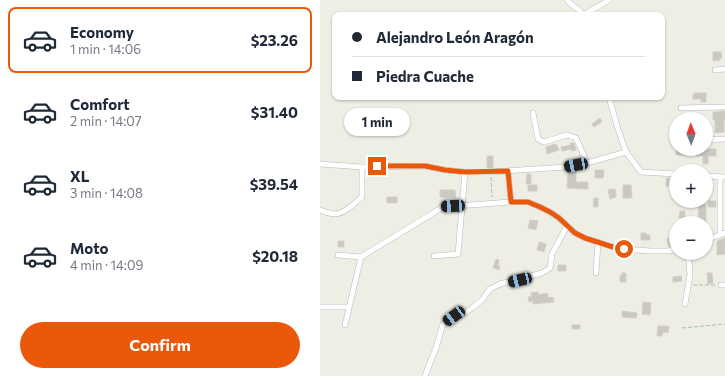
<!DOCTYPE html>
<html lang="en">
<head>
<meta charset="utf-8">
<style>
  body { margin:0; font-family:Commissioner,sans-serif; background:#f2f2f3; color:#1f2937; height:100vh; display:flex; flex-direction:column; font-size:15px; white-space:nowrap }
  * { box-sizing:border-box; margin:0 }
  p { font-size:13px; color:#747a83 }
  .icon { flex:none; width:22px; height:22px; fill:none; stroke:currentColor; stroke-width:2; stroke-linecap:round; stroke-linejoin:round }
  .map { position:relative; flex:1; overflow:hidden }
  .side { display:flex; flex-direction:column; background:#fff; width:320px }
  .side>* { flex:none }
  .guide { position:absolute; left:12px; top:12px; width:333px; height:88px; border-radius:8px; box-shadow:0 1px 3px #0004; display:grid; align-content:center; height:88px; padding:0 20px; background:#fff }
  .needle { width:26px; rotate:359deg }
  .tools { position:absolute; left:349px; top:112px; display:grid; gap:8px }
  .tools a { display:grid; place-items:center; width:44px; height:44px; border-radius:50%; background:#fff; box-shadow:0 1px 3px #0004; font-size:20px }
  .end { position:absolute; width:18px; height:18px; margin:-9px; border:5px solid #ea580c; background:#fff; box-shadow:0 0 0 2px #fff }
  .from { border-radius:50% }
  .bubble { position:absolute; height:28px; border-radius:14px; background:#fff; box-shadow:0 1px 3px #0004; font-size:13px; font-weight:700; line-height:28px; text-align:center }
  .car { position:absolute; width:12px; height:24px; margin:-12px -6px; border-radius:5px; box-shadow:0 0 3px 1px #0007; background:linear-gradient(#222 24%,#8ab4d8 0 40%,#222 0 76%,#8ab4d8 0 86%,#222 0) }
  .guide b { display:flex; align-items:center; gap:14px; height:38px; font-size:15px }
  .guide b+b { border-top:1px solid #e0e1e3 }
  .guide i { width:10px; height:10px; background:#1f2937 }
  ul { padding:7px 0 0; list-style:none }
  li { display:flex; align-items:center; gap:12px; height:66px; margin:0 8px 6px; padding:0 12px; border:2px solid transparent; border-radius:8px }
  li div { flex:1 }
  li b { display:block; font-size:15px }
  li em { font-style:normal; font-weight:700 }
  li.current { border-color:#ea580c }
  li>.icon { width:36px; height:36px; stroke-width:1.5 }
  .primary-button { display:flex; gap:8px; margin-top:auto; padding:8px 20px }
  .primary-button a { flex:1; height:46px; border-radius:24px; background:#ea580c; color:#fff; font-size:16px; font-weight:700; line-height:46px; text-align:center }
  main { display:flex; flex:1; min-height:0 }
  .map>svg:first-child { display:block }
  .building { fill:#cac8c2; stroke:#d3d1c4 }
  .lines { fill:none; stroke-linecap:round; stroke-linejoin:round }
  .street-casing { stroke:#b8b9be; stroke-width:6 }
  .path { stroke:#9ec4af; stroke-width:1; stroke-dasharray:4 2; stroke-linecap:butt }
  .street { stroke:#fff; stroke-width:5 }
  .route { stroke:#ea580c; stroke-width:5 }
</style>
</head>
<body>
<main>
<section class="side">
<ul>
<li class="current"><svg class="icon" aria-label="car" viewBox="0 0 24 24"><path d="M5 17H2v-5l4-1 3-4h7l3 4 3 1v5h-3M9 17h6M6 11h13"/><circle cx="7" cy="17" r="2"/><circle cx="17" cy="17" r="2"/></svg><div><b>Economy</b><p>1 min · 14:06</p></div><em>$23.26</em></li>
<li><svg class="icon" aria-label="car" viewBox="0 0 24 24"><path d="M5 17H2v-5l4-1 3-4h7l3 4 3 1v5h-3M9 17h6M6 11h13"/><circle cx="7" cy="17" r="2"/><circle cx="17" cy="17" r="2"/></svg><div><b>Comfort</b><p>2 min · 14:07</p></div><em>$31.40</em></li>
<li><svg class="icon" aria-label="car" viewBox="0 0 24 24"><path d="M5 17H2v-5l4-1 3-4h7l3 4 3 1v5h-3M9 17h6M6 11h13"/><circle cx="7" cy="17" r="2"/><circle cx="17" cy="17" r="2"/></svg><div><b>XL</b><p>3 min · 14:08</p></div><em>$39.54</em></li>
<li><svg class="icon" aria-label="car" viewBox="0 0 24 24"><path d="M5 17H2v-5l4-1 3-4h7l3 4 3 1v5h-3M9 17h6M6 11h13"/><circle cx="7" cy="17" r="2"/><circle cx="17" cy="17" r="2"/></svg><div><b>Moto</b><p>4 min · 14:09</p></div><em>$20.18</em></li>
</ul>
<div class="primary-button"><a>Confirm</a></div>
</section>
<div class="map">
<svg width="405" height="376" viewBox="0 0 405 376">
  <rect width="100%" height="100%" fill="#eeeee5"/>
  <!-- building -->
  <path class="building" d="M393,52H401L402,58H400V60L393,61Z
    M374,93H386V102H381V99H373V94H374Z
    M399,111H405V120H404V132L395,133V120H393V112H399Z
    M280,118L282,122L274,127L272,124Z
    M250,143H254L256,150L251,151V149L242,151L241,147L251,145Z
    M235,144L236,145H237L239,150L227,154L226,147Z
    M356,149H367V155H356Z
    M376,149H396V156H388V164H383V156H376Z
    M167,156H173V168H167Z
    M275,170H284L283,178H275Z
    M248,171H256V182H268V189L247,188Z
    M207,174H211V184H206Z
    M346,178H351L352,186H346Z
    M208,185H217V191H208Z
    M303,185H311L312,198H303Z
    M295,189L296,197L290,199L288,190Z
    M120,190H135L136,198L120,197Z
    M67,197H77V203H67Z
    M274,198H278V207H273Z
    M388,201H396V207H388Z
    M379,204H386V223H378Z
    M360,211H365V218H359Z
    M210,220L218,221L216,230L208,228Z
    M321,233H326V235H330V240H321Z
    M350,237H354L356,239V246L349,247L347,239Z
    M405,238V254L397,255V241Z
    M18,241H24V247H18Z
    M219,242L226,244L224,252L217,250Z
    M176,259L179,260L178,265L180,266L179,270L173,268Z
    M238,265H246V271H238Z
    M302,273H306V282H300V275L302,276Z
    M387,273H392L393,283L388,284Z
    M361,276L362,281L353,282V277Z
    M218,292V295L227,293L228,298L233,297L234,302L213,304V301L209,302L208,297H212L211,293Z
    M323,302L331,303L330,315L322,314Z
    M302,311L317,313L316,318L302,317Z
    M252,325H260V329H252Z
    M338,326H349L348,333L343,332L342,336H337Z"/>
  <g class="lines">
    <!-- street casing -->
    <g class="street-casing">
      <path id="street" d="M247,0L251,4L265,15
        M265,14L289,0
        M395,70L405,69
        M289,97L297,126L306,152L321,172L356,174
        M361,108L405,107
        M213,113L218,139L224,142L247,135L256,138L267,163
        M386,140L405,139
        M0,164L42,167L105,166L125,170L145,172H171L246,167L267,163L306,152
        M188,171L191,202
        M386,176L405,177
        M0,210C5,212 10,214 15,214C24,214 36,202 42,197V167
        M400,235V177
        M386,240L405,233
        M18,255L41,257
        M114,256L138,254L145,172
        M41,257L123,207L191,202H208L220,207L230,212L239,218L255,233L265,238L293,247L304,249L330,251H346L356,250
        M276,273L278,242
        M401,285H405
        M365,304L370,275L369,262L367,253
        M0,307H29
        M25,325L41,257
        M105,376L116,348L123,324L134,316L145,313L152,308L162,300L170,289L180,284L222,273L230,268L232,254L247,226"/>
    </g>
    <!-- path -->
    <path class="path" d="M171,177L172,197
      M373,285H396
      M362,328L405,324"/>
    <!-- street -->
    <use href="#street" class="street"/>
  </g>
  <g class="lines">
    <!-- route -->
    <path class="route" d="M57,166H105L125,170L145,172L188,171L191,202H208L220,207L230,212L239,218L255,233L265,238L293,247L304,249"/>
  </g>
</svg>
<div class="tools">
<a><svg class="needle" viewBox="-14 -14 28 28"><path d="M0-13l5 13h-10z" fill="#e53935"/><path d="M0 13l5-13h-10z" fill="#747a83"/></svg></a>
<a>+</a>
<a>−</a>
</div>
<i class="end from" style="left:304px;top:249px"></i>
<i class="end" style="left:57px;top:166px"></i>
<div class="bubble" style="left:24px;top:108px;width:66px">1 min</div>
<i class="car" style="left:256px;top:165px;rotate:259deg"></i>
<i class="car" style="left:133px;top:206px;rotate:267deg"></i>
<i class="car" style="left:200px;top:280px;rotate:257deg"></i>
<i class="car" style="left:134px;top:316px;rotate:234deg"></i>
<div class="guide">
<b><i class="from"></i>Alejandro León Aragón</b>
<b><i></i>Piedra Cuache</b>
</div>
</div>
</main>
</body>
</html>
